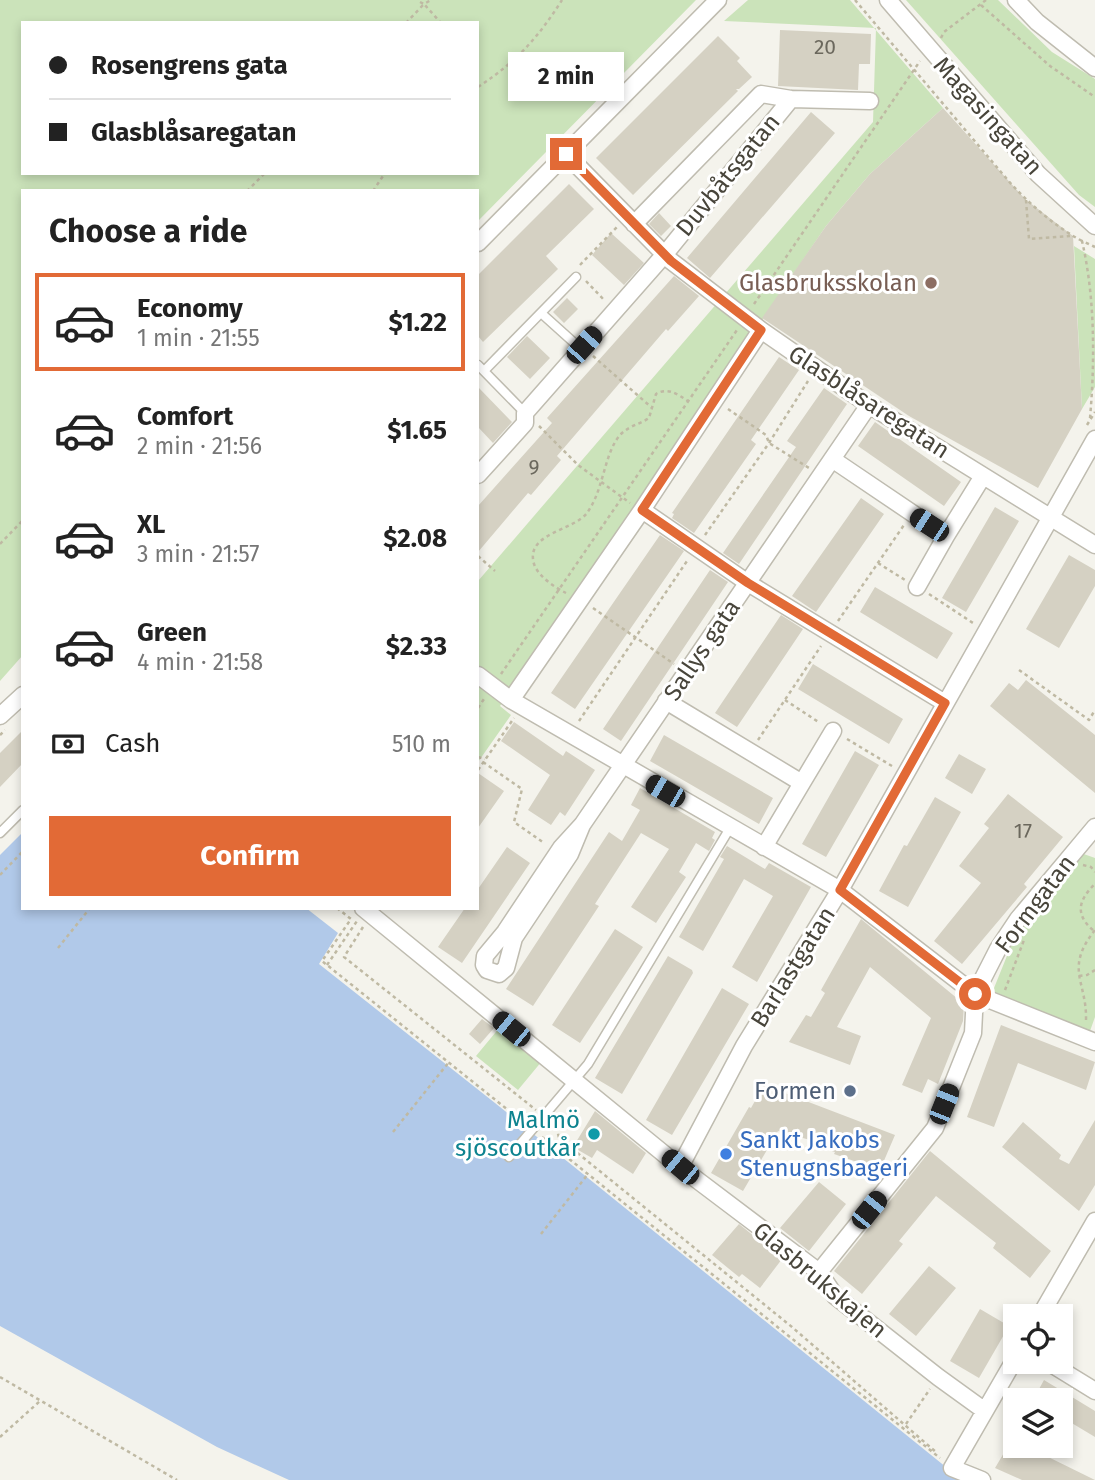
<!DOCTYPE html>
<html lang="en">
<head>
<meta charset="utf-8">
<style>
  body { margin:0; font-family:"Fira Sans",sans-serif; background:#f2f2f2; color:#222; height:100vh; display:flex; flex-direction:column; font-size:26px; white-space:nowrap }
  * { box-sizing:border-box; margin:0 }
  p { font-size:23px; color:#767676 }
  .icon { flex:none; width:38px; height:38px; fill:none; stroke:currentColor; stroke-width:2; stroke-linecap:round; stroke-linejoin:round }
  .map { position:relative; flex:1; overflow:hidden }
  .panel { position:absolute; left:21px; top:189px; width:458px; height:721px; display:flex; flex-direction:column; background:#fff; border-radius:0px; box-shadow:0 4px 10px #0003 }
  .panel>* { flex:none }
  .guide { position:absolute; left:21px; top:21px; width:458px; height:154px; border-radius:0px; box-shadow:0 4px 10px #0003; display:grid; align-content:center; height:154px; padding:0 28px; background:#fff }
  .fabs { position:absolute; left:1003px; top:1304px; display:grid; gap:14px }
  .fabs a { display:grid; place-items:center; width:70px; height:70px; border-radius:0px; background:#fff; box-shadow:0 4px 10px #0003; font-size:35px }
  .end { position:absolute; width:32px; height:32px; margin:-16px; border:9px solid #e26a36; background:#fff; box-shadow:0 0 0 4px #fff }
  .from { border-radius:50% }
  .bubble { position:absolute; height:49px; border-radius:0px; background:#fff; box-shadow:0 4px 10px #0003; font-size:23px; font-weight:700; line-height:49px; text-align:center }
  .car { position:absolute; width:21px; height:42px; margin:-21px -10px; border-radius:9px; box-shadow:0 0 5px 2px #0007; background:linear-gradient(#222 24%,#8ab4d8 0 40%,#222 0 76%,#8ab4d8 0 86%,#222 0) }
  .guide b { display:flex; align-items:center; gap:24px; height:66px; font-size:26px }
  .guide b+b { border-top:2px solid #e0e0e0 }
  .guide i { width:18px; height:18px; background:#222 }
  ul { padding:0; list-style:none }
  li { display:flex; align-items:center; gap:21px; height:98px; margin:0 14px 10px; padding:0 14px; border:4px solid transparent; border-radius:0px }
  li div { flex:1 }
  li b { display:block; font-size:26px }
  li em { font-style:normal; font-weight:700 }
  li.selected { border-color:#e26a36 }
  li>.icon { width:63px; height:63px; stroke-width:1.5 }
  h2 { padding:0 28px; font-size:32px; line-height:84px }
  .pay { display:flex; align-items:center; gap:18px; height:77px; padding:0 28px; font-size:26px }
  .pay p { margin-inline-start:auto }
  .button { display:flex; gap:14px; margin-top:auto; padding:14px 28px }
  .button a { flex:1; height:80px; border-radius:0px; background:#e26a36; color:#fff; font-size:28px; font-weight:700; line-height:80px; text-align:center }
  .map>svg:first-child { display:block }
  .green { fill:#cbe3ba; fill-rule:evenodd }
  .water { fill:#b1c9e9 }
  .building { fill:#d5d1c3 }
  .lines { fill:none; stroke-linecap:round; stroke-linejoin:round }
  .lane-casing { stroke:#bfbcb0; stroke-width:11 }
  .street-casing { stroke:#bfbcb0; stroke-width:19 }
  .path { stroke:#bfb9a3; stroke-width:2.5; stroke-dasharray:3.5 3.5; stroke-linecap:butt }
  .lane { stroke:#fff; stroke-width:8 }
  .street { stroke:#fff; stroke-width:16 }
  .route { stroke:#e26a36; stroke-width:9 }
  .education-dot { fill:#8d6e63; stroke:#fff; stroke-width:2.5 }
  .service-dot { fill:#5c6f8a; stroke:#fff; stroke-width:2.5 }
  .culture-dot { fill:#0f9aa8; stroke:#fff; stroke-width:2.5 }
  .shop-dot { fill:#3f7fe0; stroke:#fff; stroke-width:2.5 }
  .labels { text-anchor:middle; stroke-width:6; stroke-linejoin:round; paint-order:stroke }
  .number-label { font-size:21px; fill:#6b685d }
  .street-label { font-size:24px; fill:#48453b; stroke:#fff }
  .education-label { font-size:24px; fill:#785e54; stroke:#fff; text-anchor:end }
  .service-label { font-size:24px; fill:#4e5e75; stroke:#fff; text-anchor:end }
  .culture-label { font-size:24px; fill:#0d838f; stroke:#fff; text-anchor:end }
  .shop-label { font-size:24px; fill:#366cbe; stroke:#fff; text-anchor:start }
</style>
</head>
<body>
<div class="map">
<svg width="1095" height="1480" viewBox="0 0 1095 1480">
  <rect width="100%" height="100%" fill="#f4f3ec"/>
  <!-- green -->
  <path class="green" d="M0,0H696L478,221V191H23V655L0,681ZM23,23H478V173H23Z
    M748,0H850L943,108L870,174L826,226L500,706L511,715L478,762V581L873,122L876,28L724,21Z
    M906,0H998L1052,52L1095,79V207L1079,195Z
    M1074,246L1095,259V387L1082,409Z
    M1078,852L1095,858V1017L1090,1031L992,993L1019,926Z
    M500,1027L542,1061L518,1090L476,1056Z"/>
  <!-- water -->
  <path class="water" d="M23,832V908H306L338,933L319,964L495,1103L962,1480H289L217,1447L0,1326V855Z"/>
  <!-- building -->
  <path class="building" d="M780,30L871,34L870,64H859L858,90L778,86Z
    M718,36L740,58L737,61L752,77L739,89H736L738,91L633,195L596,158Z
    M943,108L1025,199L1073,236L1082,409L1038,488L909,416L762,318L826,226L870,174Z
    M811,112L835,133L710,278L687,258Z
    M569,184L594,209L546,256L558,269L483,342L478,336V275Z
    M659,213L671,226L661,236L649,224Z
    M611,233L644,263L624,285L592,255Z
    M674,276L699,296L668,331L666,329L557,456L561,460L531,495L528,493L478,552V506L552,423L547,418Z
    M567,298L578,309L564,323L553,312Z
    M527,336L550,358L530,379L507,357Z
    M779,357L799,370L751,440L756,444L694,533L672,518L674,514L672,513Z
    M478,387L512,422L493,443L478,427Z
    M824,388L847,404L739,564L723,553L796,447L787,441Z
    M875,422L961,482L944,506L858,446Z
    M861,498L884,514L816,612L792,596Z
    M995,507L1019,521L966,612L942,598Z
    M660,535L684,551L575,709L551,693Z
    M1069,555L1095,570V586L1059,648L1026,629Z
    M710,570L728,582L621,741L603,729Z
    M875,587L953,633L937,659L860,612Z
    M781,615L803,629L737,727L715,713Z
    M813,664L903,719L889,744L798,689Z
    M1026,680L1095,735V793L990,706L1009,683L1018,690Z
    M514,722L563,756L566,751L595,770L565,816L560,812L551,825L528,810L550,775L501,741Z
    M23,730V763L0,787V753Z
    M664,735L773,798L759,824L650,761Z
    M855,751L879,765L826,857L802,844Z
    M959,754L986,769L972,794L945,778Z
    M478,773L504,791L478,828Z
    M640,788L715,832L712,838L715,840L709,851L696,843L679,872L686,877L656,923L631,907L669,849L641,833L595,904L599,906L533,1006L506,989L609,832L622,841L640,810L631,805Z
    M1008,794L1063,837L1024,884L1027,887L962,964L934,941L981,883L959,866L989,828L984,824Z
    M935,797L961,812L908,907L879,891L904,845L907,846Z
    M727,846L765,869L769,863L811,887L757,982L732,967L773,896L744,879L703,951L679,937L724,859L720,857Z
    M507,847L530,863L462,963L438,947L465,908H478V889Z
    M861,919L964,1004L963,1021L938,1084L928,1079L922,1093L902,1085L931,1018L870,967L837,1027L861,1036L850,1065L789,1042L806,1015L811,1017L825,993L821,990Z
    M615,929L643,947L580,1043L552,1025Z
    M668,956L692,970L693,973L622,1094L595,1078Z
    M722,988L749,1004L672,1135L646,1120Z
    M482,1019L494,1028L480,1044L469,1034Z
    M1001,1025L1095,1062L1086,1090L1018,1063L994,1127L967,1117Z
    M764,1085L895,1135L880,1170L834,1154L835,1152L809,1144L810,1140L778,1131L743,1191L711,1173L749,1107L751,1108Z
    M595,1111L646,1153L633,1174L597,1150L592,1158L573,1147Z
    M1095,1120V1185L1079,1211L1002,1147L1023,1122L1061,1155L1059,1159L1069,1164Z
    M930,1151L1051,1251L1030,1278L993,1248L996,1243L936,1196L899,1241L903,1244L862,1294L834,1271Z
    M819,1182L846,1204L809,1251L780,1228Z
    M739,1224L782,1259L760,1288L742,1274L739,1277L712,1255Z
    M929,1266L956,1288L916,1336L889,1314Z
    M980,1309L1009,1326L979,1378L950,1361Z
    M1044,1380L1095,1411V1437L1060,1416V1400H1033Z
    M1008,1446H1042L1038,1452L1095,1480H1022L995,1468Z"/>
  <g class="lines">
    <!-- lane casing -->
    <g class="lane-casing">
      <path id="lane" d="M541,313L581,349
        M478,365L525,413
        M484,371L576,277
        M0,833L23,810
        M509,1157L588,1064L730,828"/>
    </g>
    <!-- street casing -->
    <g class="street-casing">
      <path id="street" d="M888,0L1038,174L1095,226
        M1016,0L1037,22L1095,68
        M566,154L671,261L761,330L869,405L1095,545
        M634,224L761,94L791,99L870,101
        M478,243L718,0
        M832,459L946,536L983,476
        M478,475L525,423V413L665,254L791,99
        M642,510L748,583L945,703
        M917,587L946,536
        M478,675L511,700L840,890L975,994L1095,1042
        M511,700L642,510L761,330
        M666,701L802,783L764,847
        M0,716L23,695
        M802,783L833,731
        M582,825L570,854L514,938L506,968L499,974L487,970L484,965L485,956L505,932L561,848L582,825L869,405
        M363,908L680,1167L819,1272L835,1296L938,1377L985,1411
        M680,1167L744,1046L840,890L1095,439
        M819,1272L935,1128L973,1033L975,994L998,949L1018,919L1095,827
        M1040,1316L1095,1221
        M1048,1362L1095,1391
        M982,1480L952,1468L1015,1359"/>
    </g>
    <!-- path -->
    <path class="path" d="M855,0L1012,185C1033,207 1056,227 1082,241
      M420,2L424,4L431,0
      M981,5L1050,66L1095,97
      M406,23L424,4L441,23
      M941,38L944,32L986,0
      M478,87C516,62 538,38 562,0
      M247,191L265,173
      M373,191L385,173
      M1026,200L1029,239L1070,236
      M580,265L617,227
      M586,281L605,301
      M754,304L920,61
      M593,356L651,407
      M728,409L766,435L769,443L809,468
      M1090,418C1095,361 1095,297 1082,241L1095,247
      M1087,425L1095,412
      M539,426L578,465L630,503
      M705,535L769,443L808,381
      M0,544L23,520
      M478,556L495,571
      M878,563L905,580
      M566,593C554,587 534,574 533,559C530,533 574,530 587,513C604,490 604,452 621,434C629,426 640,424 649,418L656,394C668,387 677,394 688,401
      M929,594L973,623
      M593,608L674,664
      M838,621L904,525
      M1019,670L1089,720L1095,710
      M501,674L737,330
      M785,700L820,723
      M478,708L484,699
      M579,721L687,561
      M0,735L5,730
      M847,739L892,766
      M758,740L821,646
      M478,757L485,759
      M483,762L522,789L514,822L544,843
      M478,770L514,718
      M1083,865L1091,867L1095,872
      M0,875L23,851
      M337,908L351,919L322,961L523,1122
      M363,927L344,957L536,1110
      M1093,930C1075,915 1078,900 1095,884
      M58,948L90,908
      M327,965L357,921
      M1079,976L1087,975L1095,970
      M1005,990L1024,940
      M1086,1020C1087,981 1064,969 1095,930
      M552,1122L556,1125L559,1138L792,1327L937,1453
      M393,1132L449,1062
      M542,1137L940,1458
      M541,1234L588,1174
      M0,1377L177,1480
      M906,1424L930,1389
      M0,1437L40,1401"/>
    <!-- lane -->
    <use href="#lane" class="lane"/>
    <!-- street -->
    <use href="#street" class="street"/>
  </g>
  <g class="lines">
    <!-- route -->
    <path class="route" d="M566,154L671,261L761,330L642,510L748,583L945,703L840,890L975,994"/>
  </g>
  <!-- markers -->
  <circle class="education-dot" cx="931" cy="283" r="7"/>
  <circle class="service-dot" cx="850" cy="1091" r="7"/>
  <circle class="culture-dot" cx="594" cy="1134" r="7"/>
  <circle class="shop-dot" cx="726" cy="1154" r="7"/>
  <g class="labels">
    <!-- number labels -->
    <g class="number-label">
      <text x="825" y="54">20</text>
      <text x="534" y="474">9</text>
      <text x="1023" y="838">17</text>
    </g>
    <!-- street labels -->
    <g class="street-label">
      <text transform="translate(988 116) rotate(48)" y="8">Magasingatan</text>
      <text transform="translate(728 175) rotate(-51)" y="8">Duvbåtsgatan</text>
      <text transform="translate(869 402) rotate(33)" y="8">Glasblåsaregatan</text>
      <text transform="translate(702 650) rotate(-56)" y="8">Sallys gata</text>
      <text transform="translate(1035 904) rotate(-53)" y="8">Formgatan</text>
      <text transform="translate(793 967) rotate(-58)" y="8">Barlastgatan</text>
      <text transform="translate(820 1280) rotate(40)" y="8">Glasbrukskajen</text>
    </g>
    <!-- education labels -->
    <g class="education-label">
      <text x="917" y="291">Glasbruksskolan</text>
    </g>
    <!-- service labels -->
    <g class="service-label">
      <text x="836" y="1099">Formen</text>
    </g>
    <!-- culture labels -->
    <g class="culture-label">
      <text x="580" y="1128">Malmö<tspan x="580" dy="28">sjöscoutkår</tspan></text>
    </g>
    <!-- shop labels -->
    <g class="shop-label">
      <text x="740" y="1148">Sankt Jakobs<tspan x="740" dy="28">Stenugnsbageri</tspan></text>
    </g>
  </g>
</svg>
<div class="fabs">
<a><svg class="icon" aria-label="locate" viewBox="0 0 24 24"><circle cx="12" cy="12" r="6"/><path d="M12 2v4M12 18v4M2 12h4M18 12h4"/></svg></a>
<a><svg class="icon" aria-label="layers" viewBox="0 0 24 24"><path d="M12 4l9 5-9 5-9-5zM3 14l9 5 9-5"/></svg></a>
</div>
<i class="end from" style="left:975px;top:994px"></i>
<i class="end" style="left:566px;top:154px"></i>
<div class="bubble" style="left:508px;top:52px;width:116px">2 min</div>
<i class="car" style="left:584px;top:345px;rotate:42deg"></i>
<i class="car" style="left:929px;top:525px;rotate:303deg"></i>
<i class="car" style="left:665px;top:791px;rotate:300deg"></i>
<i class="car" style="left:511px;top:1029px;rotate:309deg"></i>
<i class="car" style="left:944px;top:1104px;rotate:22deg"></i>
<i class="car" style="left:680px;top:1167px;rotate:310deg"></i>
<i class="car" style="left:869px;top:1210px;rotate:39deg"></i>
<div class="guide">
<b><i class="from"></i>Rosengrens gata</b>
<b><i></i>Glasblåsaregatan</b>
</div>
<section class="panel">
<h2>Choose a ride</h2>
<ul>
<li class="selected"><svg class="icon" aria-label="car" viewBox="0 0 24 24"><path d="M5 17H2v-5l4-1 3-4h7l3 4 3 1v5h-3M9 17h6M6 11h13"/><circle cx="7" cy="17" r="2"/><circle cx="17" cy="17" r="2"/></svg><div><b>Economy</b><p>1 min · 21:55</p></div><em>$1.22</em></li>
<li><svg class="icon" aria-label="car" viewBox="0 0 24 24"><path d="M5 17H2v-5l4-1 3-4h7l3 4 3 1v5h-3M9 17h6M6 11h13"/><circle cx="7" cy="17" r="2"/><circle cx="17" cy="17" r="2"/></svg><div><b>Comfort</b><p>2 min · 21:56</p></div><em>$1.65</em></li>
<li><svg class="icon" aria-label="car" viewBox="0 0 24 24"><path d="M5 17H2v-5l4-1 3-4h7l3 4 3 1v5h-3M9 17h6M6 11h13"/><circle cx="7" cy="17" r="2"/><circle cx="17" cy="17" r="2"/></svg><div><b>XL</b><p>3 min · 21:57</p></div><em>$2.08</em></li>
<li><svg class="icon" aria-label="car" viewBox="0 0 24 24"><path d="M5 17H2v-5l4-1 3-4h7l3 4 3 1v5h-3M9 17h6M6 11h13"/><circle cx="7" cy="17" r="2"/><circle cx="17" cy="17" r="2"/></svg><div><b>Green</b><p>4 min · 21:58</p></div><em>$2.33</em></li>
</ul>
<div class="pay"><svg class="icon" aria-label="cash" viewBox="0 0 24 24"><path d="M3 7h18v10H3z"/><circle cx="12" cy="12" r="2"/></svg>Cash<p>510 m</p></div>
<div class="button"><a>Confirm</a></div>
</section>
</div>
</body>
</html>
